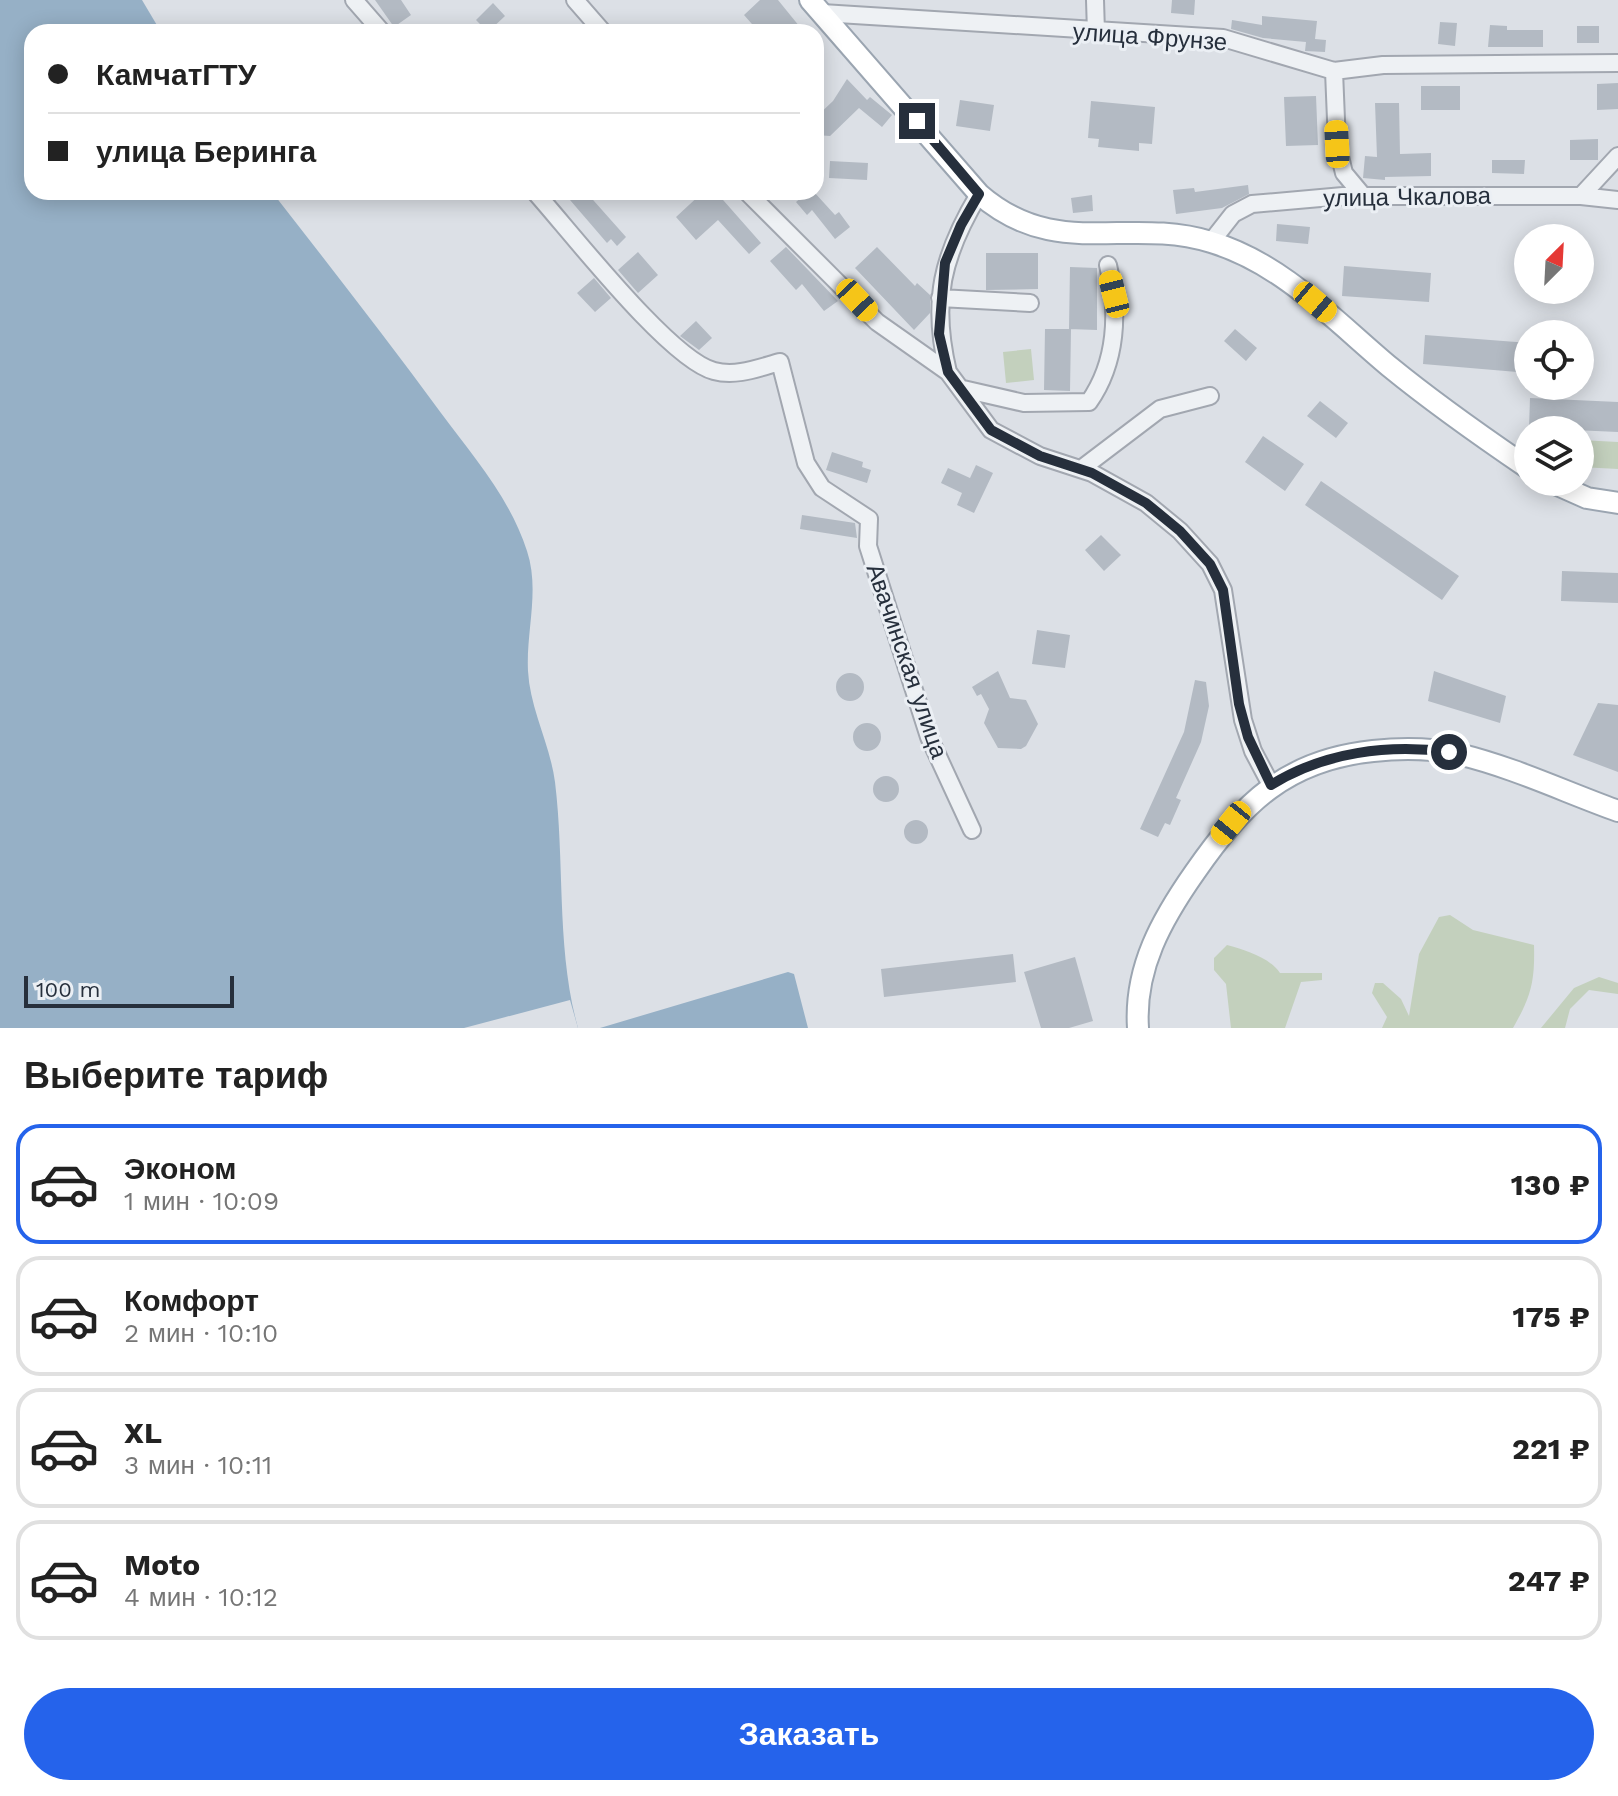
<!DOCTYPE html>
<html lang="ru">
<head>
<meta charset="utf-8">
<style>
  body { margin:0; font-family:"Work Sans",sans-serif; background:#f2f2f2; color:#222; height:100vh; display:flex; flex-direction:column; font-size:30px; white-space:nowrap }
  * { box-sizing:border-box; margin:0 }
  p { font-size:26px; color:#767676 }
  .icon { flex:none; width:44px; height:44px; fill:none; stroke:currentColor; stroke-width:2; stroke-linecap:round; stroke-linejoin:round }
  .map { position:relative; height:1028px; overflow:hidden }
  .panel { display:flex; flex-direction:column; background:#fff; flex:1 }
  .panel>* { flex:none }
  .banner { position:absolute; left:24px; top:24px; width:800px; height:176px; border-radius:24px; box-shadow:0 4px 20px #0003; display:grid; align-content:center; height:176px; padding:0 24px; background:#fff }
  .needle { width:52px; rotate:24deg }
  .buttons { position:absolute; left:1514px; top:224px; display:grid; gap:16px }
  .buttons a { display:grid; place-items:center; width:80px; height:80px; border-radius:50%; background:#fff; box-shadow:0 4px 20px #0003; font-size:40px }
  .scale { position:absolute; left:24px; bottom:20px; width:210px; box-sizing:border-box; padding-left:8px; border:4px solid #262f3c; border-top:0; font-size:22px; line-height:28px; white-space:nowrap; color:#262f3c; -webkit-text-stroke:6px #ebeff4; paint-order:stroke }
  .end { position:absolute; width:36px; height:36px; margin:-18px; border:10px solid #262f3c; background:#fff; box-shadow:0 0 0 4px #fff }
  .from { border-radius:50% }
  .car { position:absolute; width:24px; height:48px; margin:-24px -12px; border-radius:10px; box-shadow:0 0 6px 2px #0007; background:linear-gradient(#f5c518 24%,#345 0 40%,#f5c518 0 76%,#345 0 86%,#f5c518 0) }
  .banner b { display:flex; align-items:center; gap:28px; height:76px; font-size:30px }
  .banner b+b { border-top:2px solid #e0e0e0 }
  .banner i { width:20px; height:20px; background:#222 }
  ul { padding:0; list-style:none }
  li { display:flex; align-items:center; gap:24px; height:120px; margin:0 16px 12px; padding:0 8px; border:4px solid #e0e0e0; border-radius:24px }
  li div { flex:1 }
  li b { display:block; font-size:30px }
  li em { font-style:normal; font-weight:700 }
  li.on { border-color:#2563eb }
  li>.icon { width:72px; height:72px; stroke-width:1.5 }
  h2 { padding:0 24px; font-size:36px; line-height:96px }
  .primary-button { display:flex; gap:16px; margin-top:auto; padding:16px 24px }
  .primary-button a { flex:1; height:92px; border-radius:48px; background:#2563eb; color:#fff; font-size:32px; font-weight:700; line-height:92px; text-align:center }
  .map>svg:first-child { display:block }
  .green { fill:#c3d0bd }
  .water { fill:#96b0c6 }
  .pier { fill:#dce0e6 }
  .building { fill:#b3bac3 }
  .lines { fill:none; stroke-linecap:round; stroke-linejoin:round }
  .minor-casing { stroke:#a2a7b0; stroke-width:20 }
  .major-casing { stroke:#9ba5b1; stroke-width:24 }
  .minor { stroke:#eef1f4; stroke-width:16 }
  .major { stroke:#fff; stroke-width:20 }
  .route { stroke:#262f3c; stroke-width:10 }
  .labels { text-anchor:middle; stroke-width:6; stroke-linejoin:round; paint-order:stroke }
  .street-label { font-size:24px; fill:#262f3c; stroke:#ebeff4 }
</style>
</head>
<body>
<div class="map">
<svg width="1618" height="1028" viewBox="0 0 1618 1028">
  <rect width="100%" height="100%" fill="#dce0e6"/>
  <!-- green -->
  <path class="green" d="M1031,349L1034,380L1006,383L1003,352Z
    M1580,440L1618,442V469L1580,467Z
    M1450,915L1473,930L1534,945C1535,982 1531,996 1513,1028H1382L1387,1017L1372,993L1375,983H1383L1401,999L1409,1016L1419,954L1439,917Z
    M1227,945C1245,950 1269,957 1280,973H1322V980L1301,982L1285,1028H1231L1226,984L1214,970V958Z
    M1599,977L1618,983V994L1589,990L1570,1009L1565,1028H1541L1574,988Z"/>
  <!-- water -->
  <path class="water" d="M0,0H142L161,32H32V192H272C329,265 386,338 441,413C473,456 510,498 527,551C540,590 526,631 528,671C530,709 550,744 555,782C565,864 556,948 578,1028H0Z
    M788,972L794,974L808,1028H600Z"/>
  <!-- pier -->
  <path class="pier" d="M570,1000L578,1028H464Z"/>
  <!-- building -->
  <path class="building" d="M375,0H401L411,15L394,27Z
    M760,0H778L804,32H759L744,15Z
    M1172,0H1195L1194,15L1171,13Z
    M493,3L505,16L488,32L476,20Z
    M1262,16L1317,21L1315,39L1326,40L1325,52L1305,51L1306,42L1263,38L1231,29L1232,20L1262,25Z
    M1440,22L1457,23L1455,46L1438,44Z
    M1490,25L1507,26V30H1543V47H1488Z
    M1577,26H1599V43H1577Z
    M847,79L867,100L870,97L892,115L882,127L859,108L830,136L816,135V117L833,101Z
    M1618,83V109L1597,110V84Z
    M1421,86H1460V110H1421Z
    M1316,96L1318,145L1286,146L1284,97Z
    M960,100L994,105L990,131L956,126Z
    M1091,101L1155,107L1152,144L1139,143V151L1098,147L1099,139L1088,138Z
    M1375,103H1399L1400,154L1431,153V176L1385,177V180L1363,178L1365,156L1377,157Z
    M1598,139V160H1570V140Z
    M1492,160H1525L1524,174L1492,173Z
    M830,161L868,163L867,180L829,178Z
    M1248,185L1249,194L1222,208L1176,214L1173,190L1194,188L1195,192Z
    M580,192H586L626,237L617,246L611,239L607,243L570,200Z
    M703,192H716L761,243L749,254L718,220L696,240L676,217Z
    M808,192H814L835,215L839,212L850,227L835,239L812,210L807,215L796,202Z
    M1092,195L1093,211L1073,213L1071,198Z
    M1277,224L1310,227L1308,244L1276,241Z
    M786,247L838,301L824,311L802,284L796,290L770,261Z
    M877,247L915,286L917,283L930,295V313L914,330L855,268Z
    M638,252L658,275L638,293L618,270Z
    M986,253H1038V289L986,290Z
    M1344,266L1431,273L1429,302L1342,296Z
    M1070,267L1097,268V330L1069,329Z
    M594,278L611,298L595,312L577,293Z
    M696,321L712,338L699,350L680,336Z
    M1045,329H1071L1070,391L1044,390Z
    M1235,329L1257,348L1246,361L1224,341Z
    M1425,335L1528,343V373L1423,364Z
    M1530,398L1618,402V432L1529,428Z
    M1320,401L1348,423L1336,438L1307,416Z
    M1263,436L1304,464L1285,491L1245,462Z
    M832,452L863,462L862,467L871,470L867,483L826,470Z
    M976,465L993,473L974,513L957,505L962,493L941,483L948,468L970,478Z
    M1321,481L1459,576L1442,600L1305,505Z
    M802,515L855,523L857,538L800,529Z
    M1101,535L1121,555L1104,571L1085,550Z
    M1562,571L1618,573V603L1561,601Z
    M1037,630L1070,635L1065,668L1032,664Z
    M998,671L1010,698L1026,700L1038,724L1026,746L1021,749L998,748L984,723L989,709L981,694L977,696L972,687Z
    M1434,671L1506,696L1500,723L1428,701Z
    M836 687a14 14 0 1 1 28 0a14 14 0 1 1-28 0Z
    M1195,680L1206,682L1209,706L1201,742L1176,798L1181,800L1170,825L1165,823L1158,837L1140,829L1184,732Z
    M1598,703L1618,705V772L1573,755Z
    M853 737a14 14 0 1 1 28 0a14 14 0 1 1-28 0Z
    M873 789a13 13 0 1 1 26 0a13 13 0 1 1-26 0Z
    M904 832a12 12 0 1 1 24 0a12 12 0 1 1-24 0Z
    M1013,954L1016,982L884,997L881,969Z
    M1075,957L1093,1021L1069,1028H1041L1024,972Z"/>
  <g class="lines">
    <!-- minor casing -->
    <g class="minor-casing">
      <path id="minor" d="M354,0L382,32
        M575,0L603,32
        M1095,0L1096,32
        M822,13L1223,38L1334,71L1383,65L1618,63
        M1334,71L1337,144L1344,173L1364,197
        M535,192C570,231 670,360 714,371C736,377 758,368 780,362L806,463L822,488L869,519L868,546L929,737L972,830
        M747,192L877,322L948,372L991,430L1040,456L1092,473L1146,503L1180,531L1210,564L1223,590L1243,720L1253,751L1271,785
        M1581,196L1618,156
        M1211,242L1233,214L1252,204L1343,196H1581L1618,200
        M940,298L1030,303
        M948,372C931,301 942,256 979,194
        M963,389L1024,403L1089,402C1117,362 1119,312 1108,265
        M1081,469L1160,409L1210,396"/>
    </g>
    <!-- major casing -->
    <g class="major-casing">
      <path id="major" d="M810,0L979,194C1056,261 1126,216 1211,242C1282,263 1335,321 1390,367C1434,403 1481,436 1528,468
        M1551,482L1587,498L1618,503
        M1138,1028C1134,968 1162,919 1195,872C1243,803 1286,760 1373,751C1401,748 1430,748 1458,754C1513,767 1565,792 1618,811"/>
    </g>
    <!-- minor -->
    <use href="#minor" class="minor"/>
    <!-- major -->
    <use href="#major" class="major"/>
  </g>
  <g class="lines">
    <!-- route -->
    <path class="route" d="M917,121L979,194L961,225L945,263L939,334L948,372L991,430L1040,456L1092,473L1146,503L1180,531L1210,564L1223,590L1239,704L1248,737L1271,785C1324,752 1388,744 1449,752"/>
  </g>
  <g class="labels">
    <!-- street labels -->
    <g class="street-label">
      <text transform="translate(1150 37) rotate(4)" y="8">улица Фрунзе</text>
      <text transform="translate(1407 197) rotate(-1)" y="8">улица Чкалова</text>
      <text transform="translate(907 661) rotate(71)" y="8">Авачинская улица</text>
    </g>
  </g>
</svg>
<div class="buttons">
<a><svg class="needle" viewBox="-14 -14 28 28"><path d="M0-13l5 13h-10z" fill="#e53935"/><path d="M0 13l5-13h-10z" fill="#767676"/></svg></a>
<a><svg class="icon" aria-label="locate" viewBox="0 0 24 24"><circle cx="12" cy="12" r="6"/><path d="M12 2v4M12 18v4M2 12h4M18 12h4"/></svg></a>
<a><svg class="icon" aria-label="layers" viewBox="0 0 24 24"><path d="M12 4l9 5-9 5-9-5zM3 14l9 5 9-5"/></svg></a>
</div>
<div class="scale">100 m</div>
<i class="end from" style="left:1449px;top:752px"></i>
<i class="end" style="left:917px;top:121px"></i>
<i class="car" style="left:1337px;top:144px;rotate:357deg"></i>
<i class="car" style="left:1114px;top:294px;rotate:346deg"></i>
<i class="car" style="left:857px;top:300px;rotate:137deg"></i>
<i class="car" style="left:1315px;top:302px;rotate:130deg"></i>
<i class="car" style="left:1231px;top:823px;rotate:219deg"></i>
<div class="banner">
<b><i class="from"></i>КамчатГТУ</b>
<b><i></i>улица Беринга</b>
</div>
</div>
<section class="panel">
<h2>Выберите тариф</h2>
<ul>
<li class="on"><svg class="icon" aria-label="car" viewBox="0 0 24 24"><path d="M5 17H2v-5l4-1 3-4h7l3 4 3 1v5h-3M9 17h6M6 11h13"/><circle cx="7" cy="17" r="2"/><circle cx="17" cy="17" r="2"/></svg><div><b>Эконом</b><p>1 мин · 10:09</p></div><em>130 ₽</em></li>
<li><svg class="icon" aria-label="car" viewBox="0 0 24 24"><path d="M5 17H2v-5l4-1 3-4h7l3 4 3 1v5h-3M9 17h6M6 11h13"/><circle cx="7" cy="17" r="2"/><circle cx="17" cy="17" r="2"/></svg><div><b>Комфорт</b><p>2 мин · 10:10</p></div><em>175 ₽</em></li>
<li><svg class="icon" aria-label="car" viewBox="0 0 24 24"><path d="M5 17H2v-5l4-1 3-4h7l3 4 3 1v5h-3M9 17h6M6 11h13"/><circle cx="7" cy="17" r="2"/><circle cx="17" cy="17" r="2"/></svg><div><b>XL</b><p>3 мин · 10:11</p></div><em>221 ₽</em></li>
<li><svg class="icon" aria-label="car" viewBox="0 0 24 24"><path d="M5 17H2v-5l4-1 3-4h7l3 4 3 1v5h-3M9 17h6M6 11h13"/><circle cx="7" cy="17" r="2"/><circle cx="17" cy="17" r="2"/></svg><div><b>Moto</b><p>4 мин · 10:12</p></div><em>247 ₽</em></li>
</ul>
<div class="primary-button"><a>Заказать</a></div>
</section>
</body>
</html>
